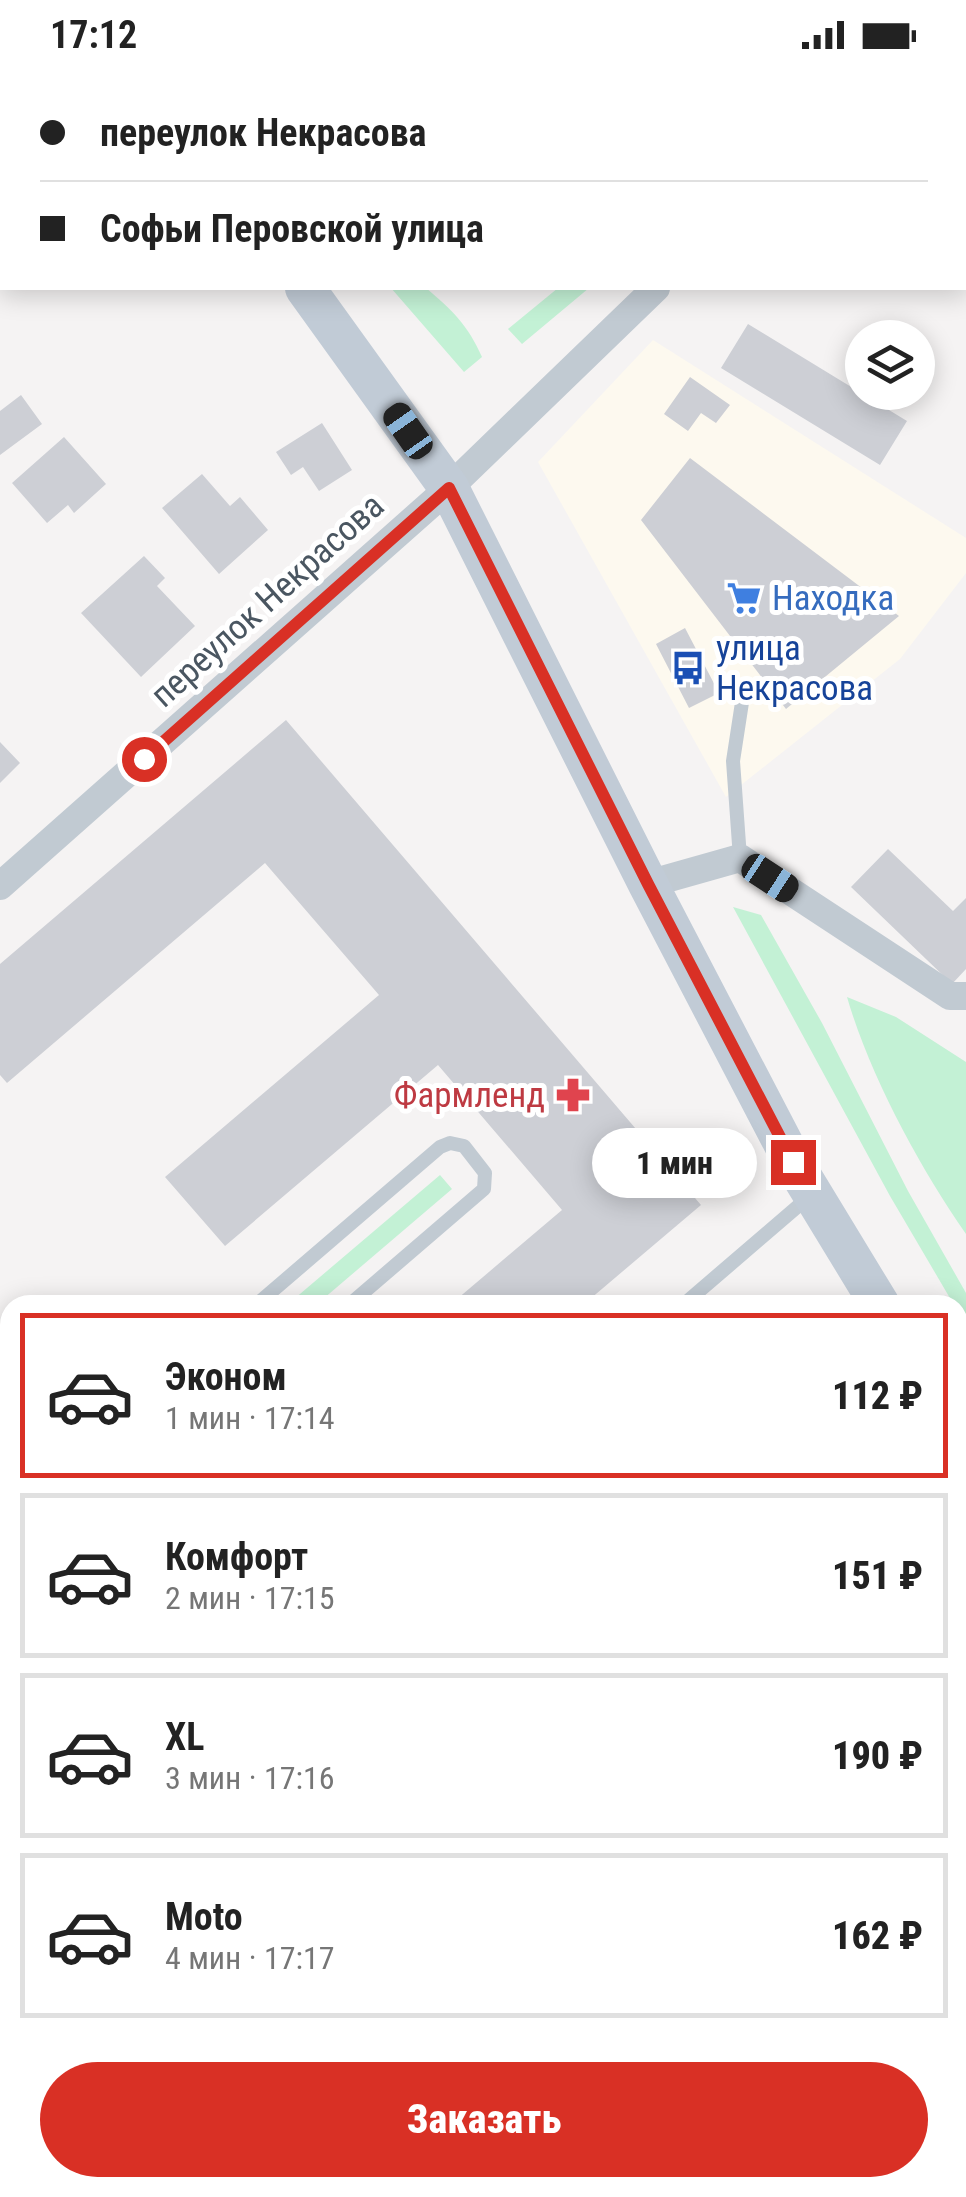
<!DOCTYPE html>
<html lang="ru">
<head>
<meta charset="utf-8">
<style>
  body { margin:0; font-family:"Roboto Condensed",sans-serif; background:#f2f2f2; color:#222; height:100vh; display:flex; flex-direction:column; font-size:38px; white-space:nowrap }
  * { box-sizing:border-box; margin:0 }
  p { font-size:32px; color:#767676 }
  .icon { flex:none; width:55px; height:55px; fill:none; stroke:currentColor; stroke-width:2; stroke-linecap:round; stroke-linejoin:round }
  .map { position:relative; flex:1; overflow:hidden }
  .panel { position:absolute; left:0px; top:1225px; width:968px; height:902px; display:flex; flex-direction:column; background:#fff; border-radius:30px 30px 0 0; box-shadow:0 5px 25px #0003 }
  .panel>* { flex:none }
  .guide { position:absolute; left:0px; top:0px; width:968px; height:220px; box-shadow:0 5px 25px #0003; display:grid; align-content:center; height:220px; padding:0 40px; background:#fff }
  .controls { position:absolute; left:845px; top:250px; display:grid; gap:20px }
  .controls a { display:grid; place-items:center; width:90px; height:90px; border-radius:50%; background:#fff; box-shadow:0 5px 25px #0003; font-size:50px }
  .end { position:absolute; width:45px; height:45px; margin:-22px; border:12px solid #d93025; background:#fff; box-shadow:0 0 0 5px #fff }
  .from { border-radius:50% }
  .bubble { position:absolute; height:70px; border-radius:35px; background:#fff; box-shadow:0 5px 25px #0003; font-size:32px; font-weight:800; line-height:70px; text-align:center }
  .car { position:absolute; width:30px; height:60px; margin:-30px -15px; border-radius:12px; box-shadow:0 0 8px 2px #0007; background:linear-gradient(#222 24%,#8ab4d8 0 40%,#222 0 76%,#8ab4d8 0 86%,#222 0) }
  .guide b { display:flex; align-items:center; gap:35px; height:95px; font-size:38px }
  .guide b+b { border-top:2px solid #e0e0e0 }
  .guide i { width:25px; height:25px; background:#222 }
  ul { padding:18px 0 0; list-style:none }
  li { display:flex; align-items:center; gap:30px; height:165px; margin:0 20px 15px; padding:0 20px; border:5px solid #e0e0e0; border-radius:0px }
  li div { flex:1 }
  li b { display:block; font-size:38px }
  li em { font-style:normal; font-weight:800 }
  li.active { border-color:#d93025 }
  li>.icon { width:90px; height:90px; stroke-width:1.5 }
  .primary-button { display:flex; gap:20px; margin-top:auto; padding:20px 40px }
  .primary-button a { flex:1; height:115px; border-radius:60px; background:#d93025; color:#fff; font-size:40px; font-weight:800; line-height:115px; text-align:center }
  .status { display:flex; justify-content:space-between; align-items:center; height:70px; padding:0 50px; background:#fff; direction:ltr }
  .status svg { height:28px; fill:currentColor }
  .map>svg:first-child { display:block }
  .commercial { fill:#fdf9ef }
  .green { fill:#c3f1d5 }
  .building { fill:#cdcfd5 }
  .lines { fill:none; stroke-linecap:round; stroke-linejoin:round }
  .path { stroke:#7ad0a6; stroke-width:6; stroke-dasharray:8 5; stroke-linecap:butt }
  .service { stroke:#c1cad2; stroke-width:14 }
  .minor { stroke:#c1cad2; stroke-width:28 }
  .secondary { stroke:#c1cbd6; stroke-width:40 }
  .route { stroke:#d93025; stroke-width:12 }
  .labels { text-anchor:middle; stroke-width:10; stroke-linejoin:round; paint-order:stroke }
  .shop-label { font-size:35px; fill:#366cbe; stroke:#fff; text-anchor:start }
  .street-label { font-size:35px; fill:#4a5661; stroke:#fff }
  .transit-label { font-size:35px; fill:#164399; stroke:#fff; text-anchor:start }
  .health-label { font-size:35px; fill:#be3a42; stroke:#fff; text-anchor:end }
</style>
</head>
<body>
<div class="status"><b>17:12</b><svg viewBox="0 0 49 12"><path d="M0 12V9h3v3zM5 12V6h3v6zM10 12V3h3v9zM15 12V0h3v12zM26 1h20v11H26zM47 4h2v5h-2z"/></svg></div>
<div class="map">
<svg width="966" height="2127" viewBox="0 0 966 2127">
  <rect width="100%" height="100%" fill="#f5f3f3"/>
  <!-- commercial -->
  <path class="commercial" d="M653,270L966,468V503L900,589L726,727L538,392Z"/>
  <!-- green -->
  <path class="green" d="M391,218H426C452,240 468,255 482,287L464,302Z
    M558,218H589L522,274L508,259Z
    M733,837L761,845L822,953L908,1121L966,1223V1256L958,1241V1235H954L890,1126Z
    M847,927L896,947L966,992V1164C919,1096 870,1006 847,927Z
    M440,1105L452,1119L316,1235H287Z"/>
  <!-- building -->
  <path class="building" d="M748,254L907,351L880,395L721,298Z
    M690,307L730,335L716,353L701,343L688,361L664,344Z
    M21,325L42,354L0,385V341Z
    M322,353L352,400L319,421L303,397L291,405L276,382Z
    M64,367L106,414L74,443L68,435L47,453L12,413Z
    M690,388L899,546L786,639L641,450Z
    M202,404L230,436L240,427L268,460L219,504L162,438Z
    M144,486L165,508L157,516L195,556L141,607L81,543Z
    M685,558L719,623L689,638L656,574Z
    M286,650L701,1135L583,1235H450L562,1140L438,995L225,1176L165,1107L379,925L265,793L7,1013L0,1005V894Z
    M0,672L20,693L0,713Z
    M888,779L953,841L966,828V899L952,914L851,817Z
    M10,1592V1686L0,1675V1601Z
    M966,1895V1991L958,2000V1903Z
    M733,2118H834L824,2127H723Z"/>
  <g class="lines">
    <!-- path -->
    <path class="path" d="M958,1415L966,1424"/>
    <!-- service -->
    <path class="service" d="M259,0L261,2
      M639,0L641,2
      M792,2L795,0
      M740,788L733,691L743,626
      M256,1235L440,1077L450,1073L464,1076L485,1103L484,1119L349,1235
      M683,1235L811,1125
      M958,2066L966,2058
      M906,2118L915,2127"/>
    <!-- minor -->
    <path class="minor" d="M81,2L84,0
      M910,2L913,0
      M0,68L2,66
      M648,814L740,788L950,926H966
      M0,816L449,418L656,218
      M958,1337L966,1320
      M958,1803L966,1794
      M387,2118L392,2127
      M644,2127L654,2118"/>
    <!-- secondary -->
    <path class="secondary" d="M128,0L130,2
      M305,218L449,418L648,814L793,1092L880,1235
      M958,1357L966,1364"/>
  </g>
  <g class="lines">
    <!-- route -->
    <path class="route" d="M144,689L449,418L648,814L793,1092"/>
  </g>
  <!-- icons -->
  <defs>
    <g id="supermarket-bare" transform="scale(2.7)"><path d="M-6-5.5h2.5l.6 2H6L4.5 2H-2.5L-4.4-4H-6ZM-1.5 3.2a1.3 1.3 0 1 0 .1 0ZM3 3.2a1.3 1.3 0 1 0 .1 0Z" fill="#3f7fe0" stroke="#fff" stroke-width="2.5" paint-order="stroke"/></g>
    <g id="bus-bare" transform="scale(2.7)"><path d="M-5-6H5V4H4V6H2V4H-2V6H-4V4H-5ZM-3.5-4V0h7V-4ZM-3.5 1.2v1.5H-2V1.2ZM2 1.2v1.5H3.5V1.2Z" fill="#1a4fb4" stroke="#fff" stroke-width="2.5" paint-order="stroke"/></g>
    <g id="pharmacy-bare" transform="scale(2.7)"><path d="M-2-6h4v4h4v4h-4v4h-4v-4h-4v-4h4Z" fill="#e0444e" stroke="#fff" stroke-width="2.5" paint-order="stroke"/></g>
  </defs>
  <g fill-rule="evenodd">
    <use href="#supermarket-bare" x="744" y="528"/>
    <use href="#bus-bare" x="688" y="598"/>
    <use href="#pharmacy-bare" x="573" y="1025"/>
  </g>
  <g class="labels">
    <!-- shop labels -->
    <g class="shop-label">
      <text x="772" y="540">Находка</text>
    </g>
    <!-- street labels -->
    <g class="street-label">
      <text transform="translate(267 530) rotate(-42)" y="12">переулок Некрасова</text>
    </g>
    <!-- transit labels -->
    <g class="transit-label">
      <text x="716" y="590">улица<tspan x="716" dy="40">Некрасова</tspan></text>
    </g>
    <!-- health labels -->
    <g class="health-label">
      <text x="545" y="1037">Фармленд</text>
    </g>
  </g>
</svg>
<div class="controls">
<a><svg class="icon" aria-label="layers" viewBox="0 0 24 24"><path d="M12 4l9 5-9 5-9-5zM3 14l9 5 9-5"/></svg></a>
</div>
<i class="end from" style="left:144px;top:689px"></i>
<i class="end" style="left:793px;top:1092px"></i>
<div class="bubble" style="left:592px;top:1058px;width:165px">1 мин</div>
<i class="car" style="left:408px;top:361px;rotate:325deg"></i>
<i class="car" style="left:770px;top:808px;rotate:123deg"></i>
<div class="guide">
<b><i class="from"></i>переулок Некрасова</b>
<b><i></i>Софьи Перовской улица</b>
</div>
<section class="panel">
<ul>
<li class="active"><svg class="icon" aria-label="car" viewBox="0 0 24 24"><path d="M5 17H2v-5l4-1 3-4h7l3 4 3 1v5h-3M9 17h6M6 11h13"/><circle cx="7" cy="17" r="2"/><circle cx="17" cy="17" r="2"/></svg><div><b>Эконом</b><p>1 мин · 17:14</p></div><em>112 ₽</em></li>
<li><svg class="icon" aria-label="car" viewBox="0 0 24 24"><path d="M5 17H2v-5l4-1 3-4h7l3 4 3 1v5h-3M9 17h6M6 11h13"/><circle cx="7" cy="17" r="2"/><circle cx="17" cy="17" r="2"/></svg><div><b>Комфорт</b><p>2 мин · 17:15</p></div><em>151 ₽</em></li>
<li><svg class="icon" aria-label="car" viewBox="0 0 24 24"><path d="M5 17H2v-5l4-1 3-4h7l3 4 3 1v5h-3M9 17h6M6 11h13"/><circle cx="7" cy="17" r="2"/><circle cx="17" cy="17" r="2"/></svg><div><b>XL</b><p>3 мин · 17:16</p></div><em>190 ₽</em></li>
<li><svg class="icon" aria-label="car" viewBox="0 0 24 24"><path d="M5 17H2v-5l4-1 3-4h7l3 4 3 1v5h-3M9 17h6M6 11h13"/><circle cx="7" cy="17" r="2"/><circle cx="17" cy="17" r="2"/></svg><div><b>Moto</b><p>4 мин · 17:17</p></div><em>162 ₽</em></li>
</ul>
<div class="primary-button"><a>Заказать</a></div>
</section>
</div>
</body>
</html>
